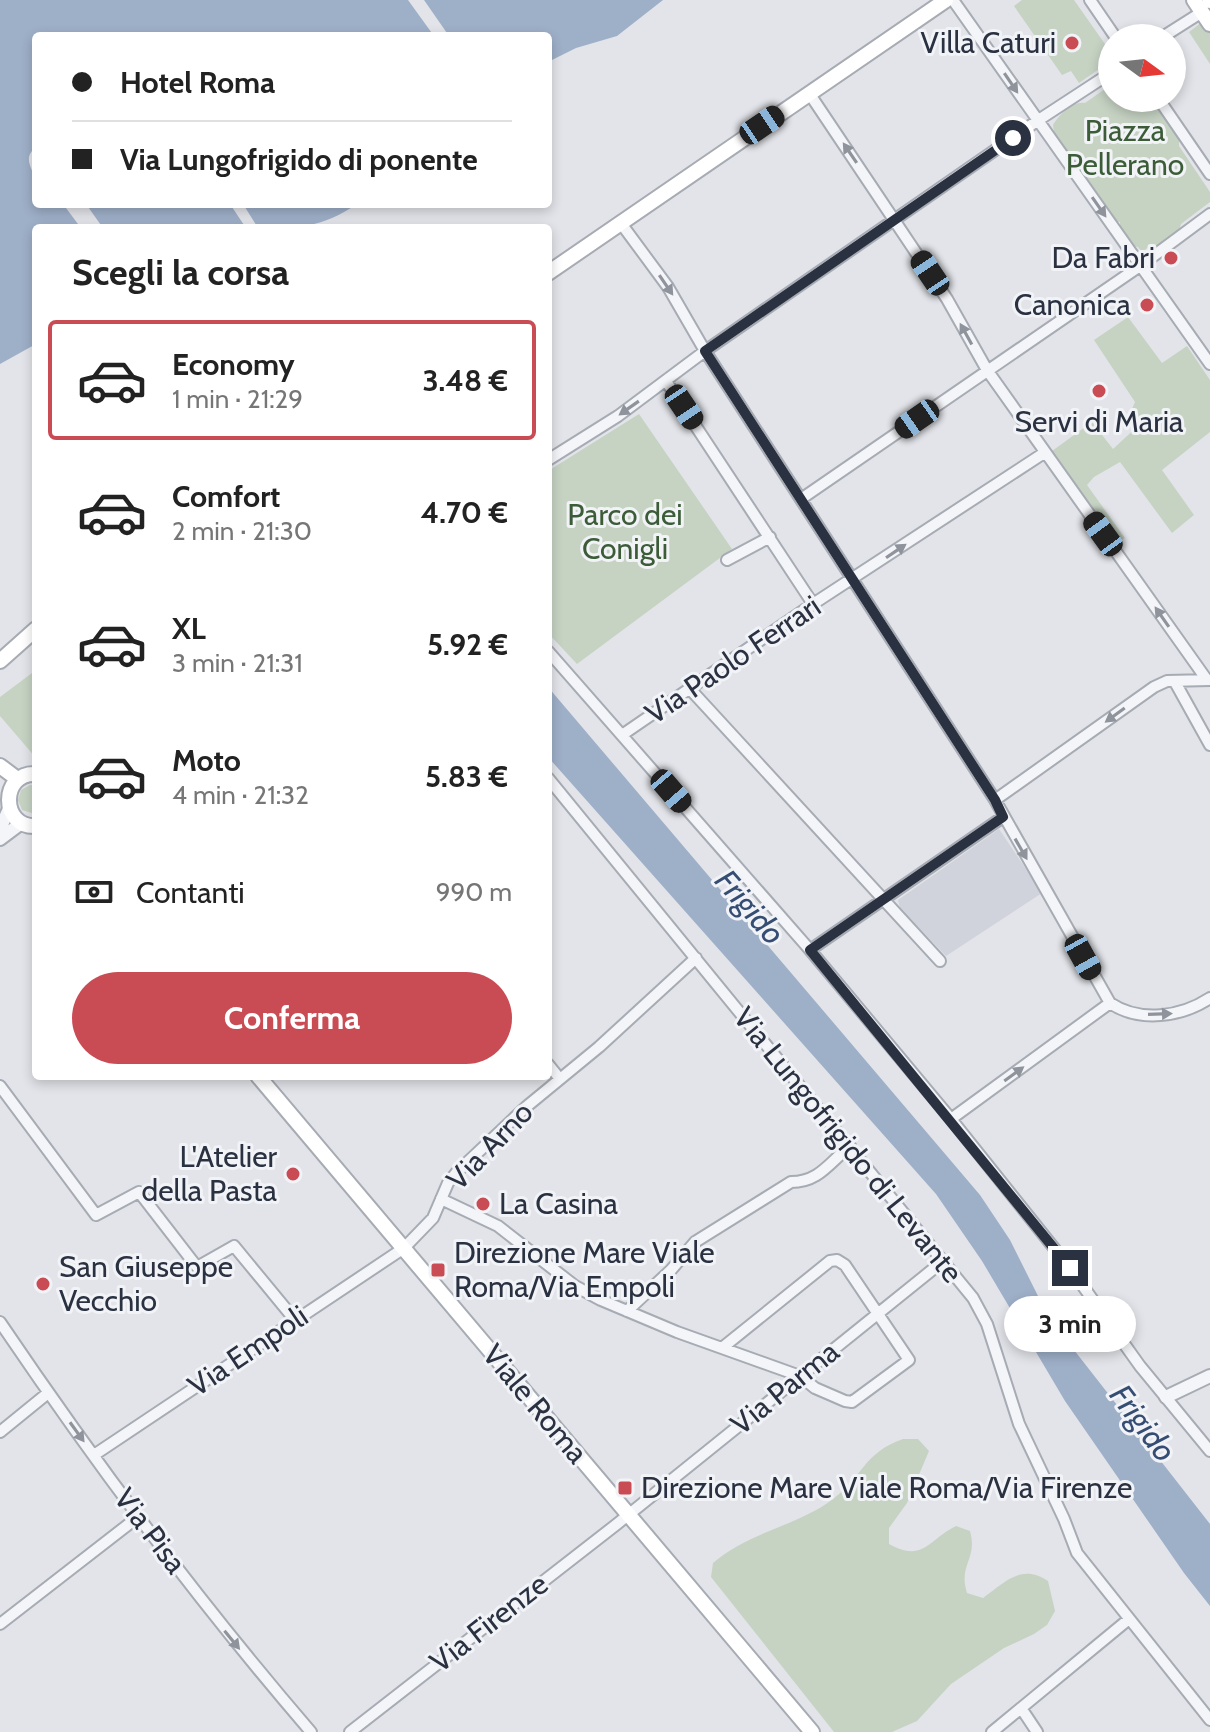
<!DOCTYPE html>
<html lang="it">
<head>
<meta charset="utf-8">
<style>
  body { margin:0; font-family:Cabin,sans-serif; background:#f6f6f6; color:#222; height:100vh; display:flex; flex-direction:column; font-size:30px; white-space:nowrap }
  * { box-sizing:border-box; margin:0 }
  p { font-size:26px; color:#767676 }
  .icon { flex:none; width:44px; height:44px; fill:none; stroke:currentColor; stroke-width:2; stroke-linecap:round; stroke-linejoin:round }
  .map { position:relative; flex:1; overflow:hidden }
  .drawer { position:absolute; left:32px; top:224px; width:520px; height:856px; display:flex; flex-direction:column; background:#fff; border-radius:8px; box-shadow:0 4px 12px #0003 }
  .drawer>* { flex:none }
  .hud { position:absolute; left:32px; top:32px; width:520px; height:176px; border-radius:8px; box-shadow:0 4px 12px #0003; display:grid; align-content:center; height:176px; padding:0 40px; background:#fff }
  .needle { width:52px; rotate:105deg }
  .fabs { position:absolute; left:1098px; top:24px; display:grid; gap:16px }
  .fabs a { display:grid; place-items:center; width:88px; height:88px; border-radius:50%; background:#fff; box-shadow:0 4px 12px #0003; font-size:40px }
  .end { position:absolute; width:36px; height:36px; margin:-18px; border:10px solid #2a3141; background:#fff; box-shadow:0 0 0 4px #fff }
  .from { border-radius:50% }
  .bubble { position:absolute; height:56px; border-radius:28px; background:#fff; box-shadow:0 4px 12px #0003; font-size:26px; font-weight:700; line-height:56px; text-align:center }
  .car { position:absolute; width:24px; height:48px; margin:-24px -12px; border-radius:10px; box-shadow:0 0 6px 2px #0007; background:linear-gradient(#222 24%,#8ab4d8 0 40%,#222 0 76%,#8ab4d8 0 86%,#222 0) }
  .hud b { display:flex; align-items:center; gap:28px; height:76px; font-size:30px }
  .hud b+b { border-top:2px solid #e0e0e0 }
  .hud i { width:20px; height:20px; background:#222 }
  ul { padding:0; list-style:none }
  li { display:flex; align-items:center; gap:24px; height:120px; margin:0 16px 12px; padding:0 24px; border:4px solid transparent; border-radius:8px }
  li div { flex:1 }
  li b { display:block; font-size:30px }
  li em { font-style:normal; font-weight:700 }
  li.on { border-color:#c94c55 }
  li>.icon { width:72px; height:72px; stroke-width:1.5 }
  h2 { padding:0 40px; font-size:36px; line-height:96px }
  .pay { display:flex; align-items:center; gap:20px; height:88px; padding:0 40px; font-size:30px }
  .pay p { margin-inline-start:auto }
  .primary-button { display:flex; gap:16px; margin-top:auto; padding:16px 40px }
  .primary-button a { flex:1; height:92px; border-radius:48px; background:#c94c55; color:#fff; font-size:32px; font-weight:700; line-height:92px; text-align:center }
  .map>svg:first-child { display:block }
  .built { fill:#d0d3db }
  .green { fill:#c6d3c3 }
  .water { fill:#9eafc8 }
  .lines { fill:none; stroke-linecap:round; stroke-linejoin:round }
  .minor-casing { stroke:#a7abb3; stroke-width:14 }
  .tertiary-casing { stroke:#a7abb3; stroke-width:16 }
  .secondary-casing { stroke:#a7abb3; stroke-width:18 }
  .minor { stroke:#f4f5f8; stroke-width:10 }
  .tertiary { stroke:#f4f5f8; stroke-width:12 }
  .secondary { stroke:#fff; stroke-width:14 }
  .oneway { fill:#8f939c }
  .route { stroke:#2a3141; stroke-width:10 }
  .poi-dot { fill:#c94c55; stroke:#f1f3f7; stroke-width:3 }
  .labels { text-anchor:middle; stroke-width:6; stroke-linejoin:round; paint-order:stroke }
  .poi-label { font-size:30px; fill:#2a3141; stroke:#f1f3f7; text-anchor:end }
  .park-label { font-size:30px; fill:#3c5c38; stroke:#f1f3f7 }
  .street-label { font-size:30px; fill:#2a3141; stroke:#f1f3f7 }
  .water-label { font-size:32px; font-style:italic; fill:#364d73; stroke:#f1f3f7 }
</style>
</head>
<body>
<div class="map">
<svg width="1210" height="1732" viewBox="0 0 1210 1732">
  <rect width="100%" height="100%" fill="#e2e4e9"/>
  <!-- built -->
  <path class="built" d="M999,829L1042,893L946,956L900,908L898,900Z"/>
  <!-- green -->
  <path class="green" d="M1022,0H1074L1112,54V60L1079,83L1071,71L1062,75L1014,6Z
    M1202,22L1210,32V64L1189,32Z
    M1112,84V98H1153L1179,138V146L1210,192V202L1181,224L1178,234L1158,251L1150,246L1142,252L1138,247L1132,246L1120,229V222L1112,221L1086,182L1087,174C1082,166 1079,166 1072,161C1061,154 1054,137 1053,125C1060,114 1072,101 1085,103Z
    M1128,317L1162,363L1187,346L1210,380V432L1162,470L1194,515L1172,533L1120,462L1094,477L1087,485L1125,538L1115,544L1052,451L1092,422L1113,449L1140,424L1132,409L1135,402L1094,340Z
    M639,414L732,549L577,664L548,633V471Z
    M36,670V758L0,716V697Z
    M30,785H36L35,814L22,810L18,800L21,790Z
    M903,1439H918L929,1451L907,1503L889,1528V1544C923,1563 928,1540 956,1526L970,1531C978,1560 958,1564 967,1593L983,1598C1005,1582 1022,1563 1048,1581L1055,1611L1047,1625L1034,1634L1004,1648L951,1684L917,1721L892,1732H834L711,1577L713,1563C750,1531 798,1526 833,1499C863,1477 863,1453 903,1439Z"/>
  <!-- water -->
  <path class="water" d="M0,0H408L434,36H36V147C21,159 34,169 36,183C37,190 36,197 36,204H63L81,228H36V344L0,364Z
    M424,0H663L617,36L576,48L548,62V36H449Z
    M86,204H230L246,228H103Z
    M243,204H357C321,228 299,228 258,228Z
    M548,687L980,1195L1010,1240L1040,1300L1067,1341L1210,1524V1606L1184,1573L1065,1401L982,1261L936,1194L548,757Z"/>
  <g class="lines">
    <!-- minor casing -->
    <g class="minor-casing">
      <path id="minor" d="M953,0L1210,364
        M1090,0L1116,38
        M1161,38L1202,12
        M809,93L947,299L987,370L1207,680
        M1158,98L1210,174
        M620,222L668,287L705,351L995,800L1110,1003C1140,1023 1181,1017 1210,998
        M666,381L813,604
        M548,460L618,416L705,351L1037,121L1112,72
        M801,499L1140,266L1210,214
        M727,560L770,537
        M548,651L810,950L951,1119L1070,1268L1140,1366L1210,1451
        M1175,682L1210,745
        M690,689L940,961
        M622,735L813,604L1044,453
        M548,778L973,1298L987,1324L1019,1424L1064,1519L1077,1553L1210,1720
        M995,800L1154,687L1167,681L1210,680
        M810,950L1003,817
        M548,1064L560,1079
        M0,1086L96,1215L139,1192L197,1267L234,1246L295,1320
        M951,1119L1110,1003
        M441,1199L498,1226L575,1286L601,1300L677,1332L800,1376L815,1388L845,1401L852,1402L909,1360L845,1265L837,1260L830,1261L722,1348
        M627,1311L671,1270L695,1242L791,1182C819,1182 829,1163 850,1146
        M0,1322C96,1464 199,1602 311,1732
        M0,1432L48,1393
        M94,1455L404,1248L433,1218L448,1183L456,1173L526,1107L599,1047L696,958
        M0,1624L138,1517
        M1021,1708L1037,1732
        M350,1732L617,1524L942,1262
        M992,1732L1129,1619"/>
    </g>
    <!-- tertiary casing -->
    <g class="tertiary-casing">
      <path id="tertiary" d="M0,829L8,811
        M0,839L20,824
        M1166,1397L1210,1376"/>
    </g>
    <!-- secondary casing -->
    <g class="secondary-casing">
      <path id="secondary" d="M1194,0L1210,24
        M1210,0V1
        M548,273L946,0
        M0,661L36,629
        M0,766L16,778
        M36,774C0,772 0,828 36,826
        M258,1076L812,1732"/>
    </g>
    <!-- minor -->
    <use href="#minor" class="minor"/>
    <!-- tertiary -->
    <use href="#tertiary" class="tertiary"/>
    <!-- secondary -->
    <use href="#secondary" class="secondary"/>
  </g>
  <!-- one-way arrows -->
  <defs><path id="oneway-solid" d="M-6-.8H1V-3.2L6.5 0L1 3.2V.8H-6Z" transform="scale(2)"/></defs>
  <g class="oneway">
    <use href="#oneway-solid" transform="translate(1011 83) rotate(56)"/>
    <use href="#oneway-solid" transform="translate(850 153) rotate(-124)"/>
    <use href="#oneway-solid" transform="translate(1099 207) rotate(55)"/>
    <use href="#oneway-solid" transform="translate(666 285) rotate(56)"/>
    <use href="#oneway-solid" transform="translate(966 334) rotate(-119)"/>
    <use href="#oneway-solid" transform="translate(629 408) rotate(145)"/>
    <use href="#oneway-solid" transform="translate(896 551) rotate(-34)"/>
    <use href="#oneway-solid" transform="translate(1162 617) rotate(-125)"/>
    <use href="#oneway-solid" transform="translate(1115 715) rotate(144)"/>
    <use href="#oneway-solid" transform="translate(1021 849) rotate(60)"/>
    <use href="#oneway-solid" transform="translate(1160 1014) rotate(-2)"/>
    <use href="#oneway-solid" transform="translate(1014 1074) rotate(-36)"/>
    <use href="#oneway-solid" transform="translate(77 1432) rotate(54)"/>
    <use href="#oneway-solid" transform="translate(232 1640) rotate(51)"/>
  </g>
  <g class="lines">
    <!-- route -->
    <path class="route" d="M1013,138L705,351L995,800L1003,817L810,950L1070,1268"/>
  </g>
  <!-- markers -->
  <g class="poi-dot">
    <circle cx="1072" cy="43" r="8"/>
    <circle cx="1171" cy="258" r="8"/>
    <circle cx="1147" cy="305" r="8"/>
    <circle cx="1099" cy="391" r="8"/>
    <circle cx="293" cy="1174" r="8"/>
    <circle cx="483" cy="1204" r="8"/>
    <rect x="430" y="1262" width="16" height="16" rx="4"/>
    <circle cx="43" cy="1284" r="8"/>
    <rect x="617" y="1480" width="16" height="16" rx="4"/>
  </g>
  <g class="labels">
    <!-- poi labels -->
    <g class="poi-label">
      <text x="1056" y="53">Villa Caturi</text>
      <text x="1155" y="268">Da Fabri</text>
      <text x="1131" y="315">Canonica</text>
      <text x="1099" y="432" text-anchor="middle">Servi di Maria</text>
      <text x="277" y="1167">L'Atelier<tspan x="277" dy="34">della Pasta</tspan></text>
      <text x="499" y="1214" text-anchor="start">La Casina</text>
      <text x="454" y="1263" text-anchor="start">Direzione Mare Viale<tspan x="454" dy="34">Roma/Via Empoli</tspan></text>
      <text x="59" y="1277" text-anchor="start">San Giuseppe<tspan x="59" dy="34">Vecchio</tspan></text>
      <text x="641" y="1498" text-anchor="start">Direzione Mare Viale Roma/Via Firenze</text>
    </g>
    <!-- park labels -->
    <g class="park-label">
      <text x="1125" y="141">Piazza<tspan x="1125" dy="34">Pellerano</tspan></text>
      <text x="625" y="525">Parco dei<tspan x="625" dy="34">Conigli</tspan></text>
    </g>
    <!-- street labels -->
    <g class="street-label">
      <text transform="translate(733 660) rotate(-34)" y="10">Via Paolo Ferrari</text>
      <text transform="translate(848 1145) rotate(51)" y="10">Via Lungofrigido di Levante</text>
      <text transform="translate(490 1146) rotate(-46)" y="10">Via Arno</text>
      <text transform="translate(248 1351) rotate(-34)" y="10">Via Empoli</text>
      <text transform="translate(785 1388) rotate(-39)" y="10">Via Parma</text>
      <text transform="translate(535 1404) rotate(50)" y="10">Viale Roma</text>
      <text transform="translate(150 1531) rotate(53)" y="10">Via Pisa</text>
      <text transform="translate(489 1623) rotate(-38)" y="10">Via Firenze</text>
    </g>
    <!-- water labels -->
    <g class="water-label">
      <text transform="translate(750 907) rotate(49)" y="11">Frigido</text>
      <text transform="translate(1143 1423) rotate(53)" y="11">Frigido</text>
    </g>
  </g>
</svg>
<div class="fabs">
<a><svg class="needle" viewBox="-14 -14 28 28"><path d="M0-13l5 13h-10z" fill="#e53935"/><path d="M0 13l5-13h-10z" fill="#767676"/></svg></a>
</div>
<i class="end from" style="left:1013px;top:138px"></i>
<i class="end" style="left:1070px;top:1268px"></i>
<div class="bubble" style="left:1004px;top:1296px;width:132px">3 min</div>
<i class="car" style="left:762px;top:125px;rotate:56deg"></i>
<i class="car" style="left:930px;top:273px;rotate:326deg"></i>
<i class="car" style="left:684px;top:407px;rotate:146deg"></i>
<i class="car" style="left:917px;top:419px;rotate:235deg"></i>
<i class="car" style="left:1103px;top:534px;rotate:324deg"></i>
<i class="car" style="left:671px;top:791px;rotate:139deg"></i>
<i class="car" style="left:1083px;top:957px;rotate:151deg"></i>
<div class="hud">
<b><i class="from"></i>Hotel Roma</b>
<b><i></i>Via Lungofrigido di ponente</b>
</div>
<section class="drawer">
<h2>Scegli la corsa</h2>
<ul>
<li class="on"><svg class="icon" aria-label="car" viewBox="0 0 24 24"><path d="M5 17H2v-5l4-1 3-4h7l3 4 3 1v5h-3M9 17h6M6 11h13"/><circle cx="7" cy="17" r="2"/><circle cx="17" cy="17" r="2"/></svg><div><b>Economy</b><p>1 min · 21:29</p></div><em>3.48 €</em></li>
<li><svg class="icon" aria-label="car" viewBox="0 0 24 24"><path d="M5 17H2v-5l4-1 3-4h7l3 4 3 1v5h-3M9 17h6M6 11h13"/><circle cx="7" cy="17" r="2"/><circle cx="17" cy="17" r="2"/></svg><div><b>Comfort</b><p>2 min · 21:30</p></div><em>4.70 €</em></li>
<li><svg class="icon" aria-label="car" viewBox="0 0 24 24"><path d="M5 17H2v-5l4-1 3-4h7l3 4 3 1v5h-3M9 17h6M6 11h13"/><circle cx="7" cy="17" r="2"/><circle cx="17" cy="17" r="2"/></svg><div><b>XL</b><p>3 min · 21:31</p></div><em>5.92 €</em></li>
<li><svg class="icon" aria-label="car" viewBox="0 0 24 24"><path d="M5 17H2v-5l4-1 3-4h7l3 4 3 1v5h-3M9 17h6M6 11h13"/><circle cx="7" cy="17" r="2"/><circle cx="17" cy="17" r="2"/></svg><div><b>Moto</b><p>4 min · 21:32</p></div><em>5.83 €</em></li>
</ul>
<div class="pay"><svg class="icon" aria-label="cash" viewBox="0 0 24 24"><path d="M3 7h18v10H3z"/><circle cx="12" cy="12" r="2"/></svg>Contanti<p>990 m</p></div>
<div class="primary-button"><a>Conferma</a></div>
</section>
</div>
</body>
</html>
